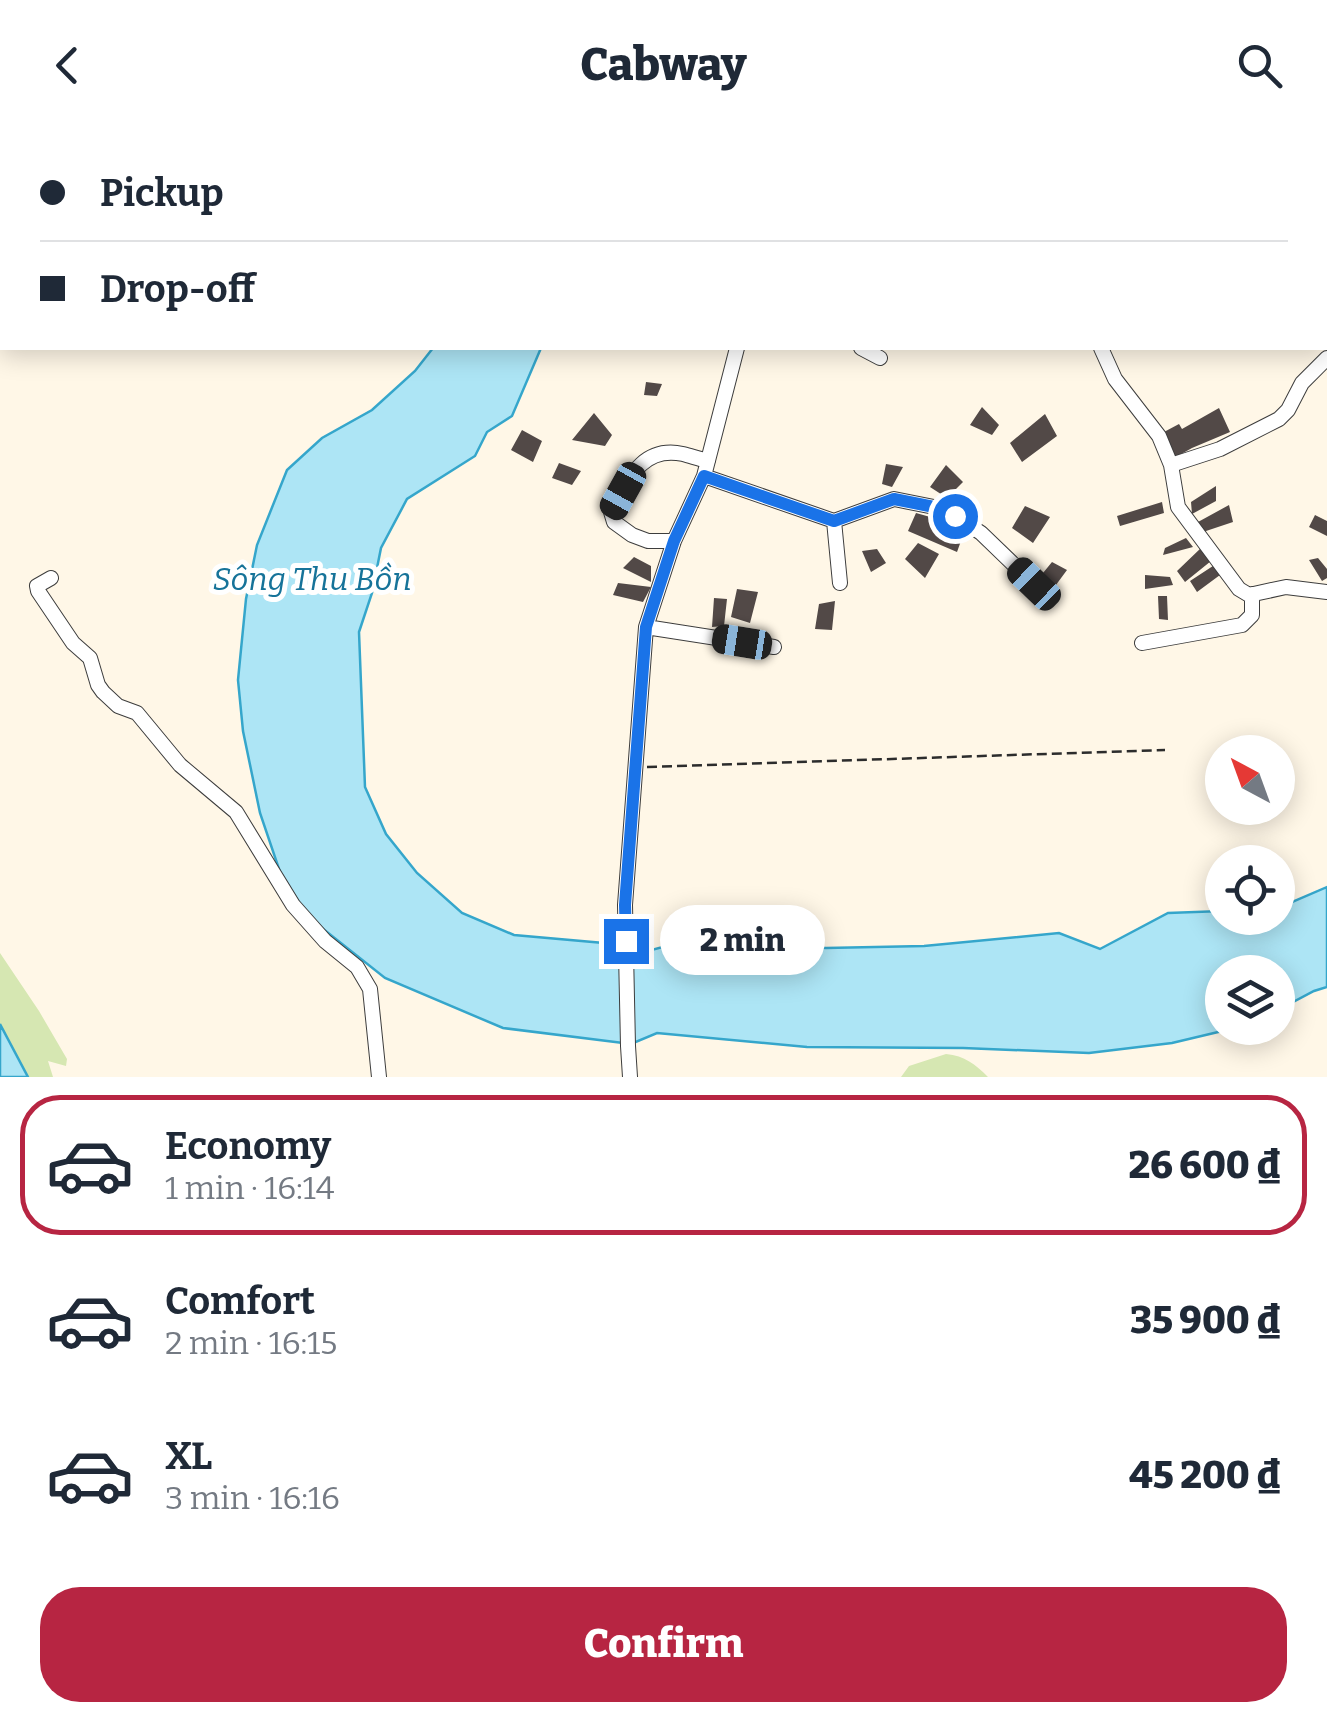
<!DOCTYPE html>
<html lang="en">
<head>
<meta charset="utf-8">
<style>
  body { margin:0; font-family:Bitter,serif; background:#f2f2f3; color:#1f2937; height:100vh; display:flex; flex-direction:column; font-size:38px; white-space:nowrap }
  * { box-sizing:border-box; margin:0 }
  p { font-size:32px; color:#747a83 }
  .icon { flex:none; width:55px; height:55px; fill:none; stroke:currentColor; stroke-width:2; stroke-linecap:round; stroke-linejoin:round }
  .map { position:relative; height:947px; overflow:hidden }
  .details { display:flex; flex-direction:column; background:#fff; flex:1 }
  .details>* { flex:none }
  .hud { position:absolute; left:0px; top:0px; width:1328px; height:220px; box-shadow:0 5px 25px #0003; display:grid; align-content:center; height:220px; padding:0 40px; background:#fff }
  .needle { width:65px; rotate:319deg }
  .tools { position:absolute; left:1205px; top:605px; display:grid; gap:20px }
  .tools a { display:grid; place-items:center; width:90px; height:90px; border-radius:50%; background:#fff; box-shadow:0 5px 25px #0003; font-size:50px }
  .end { position:absolute; width:45px; height:45px; margin:-22px; border:12px solid #1a73e8; background:#fff; box-shadow:0 0 0 5px #fff }
  .from { border-radius:50% }
  .bubble { position:absolute; height:70px; border-radius:35px; background:#fff; box-shadow:0 5px 25px #0003; font-size:32px; font-weight:800; line-height:70px; text-align:center }
  .car { position:absolute; width:30px; height:60px; margin:-30px -15px; border-radius:12px; box-shadow:0 0 8px 2px #0007; background:linear-gradient(#222 24%,#8ab4d8 0 40%,#222 0 76%,#8ab4d8 0 86%,#222 0) }
  .hud b { display:flex; align-items:center; gap:35px; height:95px; font-size:38px }
  .hud b+b { border-top:2px solid #e0e1e3 }
  .hud i { width:25px; height:25px; background:#1f2937 }
  ul { padding:18px 0 0; list-style:none }
  li { display:flex; align-items:center; gap:30px; height:140px; margin:0 20px 15px; padding:0 20px; border:5px solid transparent; border-radius:40px }
  li div { flex:1 }
  li b { display:block; font-size:38px }
  li em { font-style:normal; font-weight:800 }
  li.active { border-color:#b72542 }
  li>.icon { width:90px; height:90px; stroke-width:1.5 }
  .button { display:flex; gap:20px; margin-top:auto; padding:20px 40px }
  .button a { flex:1; height:115px; border-radius:40px; background:#b72542; color:#fff; font-size:40px; font-weight:800; line-height:115px; text-align:center }
  header { display:flex; justify-content:space-between; align-items:center; height:130px; padding:0 40px; background:#fff; font-size:45px; font-weight:800 }
  .map>svg:first-child { display:block }
  .green { fill:#d6e7b2 }
  .water { fill:#ade5f5; stroke:#35a6cb; stroke-width:2.5 }
  .building { fill:#524947 }
  .lines { fill:none; stroke-linecap:round; stroke-linejoin:round }
  .minor-casing { stroke:#3d3d3d; stroke-width:16 }
  .path { stroke:#2c2c2c; stroke-width:2.5; stroke-dasharray:10 5; stroke-linecap:butt }
  .minor { stroke:#fff; stroke-width:14 }
  .route { stroke:#1a73e8; stroke-width:12 }
  .labels { text-anchor:middle; stroke-width:10; stroke-linejoin:round; paint-order:stroke }
  .water-label { font-size:32px; font-style:italic; fill:#167399; stroke:#fff }
</style>
</head>
<body>
<header><svg class="icon" aria-label="back" viewBox="0 0 24 24"><path d="M15 5l-7 7 7 7"/></svg>Cabway<svg class="icon" aria-label="search" viewBox="0 0 24 24"><circle cx="10" cy="10" r="6"/><path d="M15 15l6 6"/></svg></header>
<div class="map">
<svg width="1327" height="947" viewBox="0 0 1327 947">
  <rect width="100%" height="100%" fill="#fff7e7"/>
  <!-- green -->
  <path class="green" d="M0,823L39,881L67,929L66,936L48,931L53,947H28L0,894Z
    M946,924C965,926 975,934 988,947H901L909,936Z"/>
  <!-- water -->
  <path class="water" d="M433,218H541L512,286L487,302L475,326L407,369L381,418L372,463L359,502L365,657L386,704L417,743L462,783L514,805L615,814L629,826L663,817L670,810L826,818L924,816L1059,803L1100,819L1168,783L1222,781V788H1278V778L1327,757V857L1314,861L1278,880V842H1222V898H1235L1172,913L1089,923L963,918L807,917L657,903L631,914L503,898L385,848L308,787L280,742L260,683L243,601L238,550L246,469L257,415L287,340L322,308L372,280L415,241Z
    M0,894L28,947H0Z"/>
  <!-- building -->
  <path class="building" d="M646,252L662,254L657,266L644,265Z
    M982,277L999,295L992,305L970,295Z
    M1219,278L1230,302L1192,318L1174,328L1164,302L1179,294L1182,299Z
    M594,283L612,305L605,316L572,310Z
    M1045,284L1057,306L1022,332L1010,313Z
    M522,300L542,311L533,332L511,320Z
    M559,333L581,341L572,355L552,348Z
    M886,334L903,337L892,357L882,354Z
    M946,335L963,352L947,368L930,357Z
    M1216,356V371L1192,384L1191,372Z
    M1162,372L1164,383L1120,396L1117,386Z
    M1229,375L1233,392L1203,402L1198,392Z
    M1025,376L1050,387L1033,413L1012,398Z
    M916,383L966,397L957,422L908,401Z
    M1315,385L1327,391V406L1309,397Z
    M1186,408L1193,417L1163,425L1165,418Z
    M918,413L939,424L925,448L905,429Z
    M1202,417L1216,427L1185,452L1177,441Z
    M877,419L886,433L871,442L862,421Z
    M634,427L651,436V452L623,438Z
    M1318,428L1327,439V448L1322,451L1309,430Z
    M1052,432L1067,440L1050,463L1034,454Z
    M1216,434L1220,445L1197,462L1190,451Z
    M1145,445L1170,447L1173,455L1145,459Z
    M618,453L651,457L643,472L613,465Z
    M737,459L758,462L750,493L731,487Z
    M1158,466H1167L1168,490L1159,489Z
    M714,468L727,469L724,496L712,497Z
    M835,471L832,500L815,499L819,474Z"/>
  <g class="lines">
    <!-- minor casing -->
    <g class="minor-casing">
      <path id="minor" d="M483,0L486,2
        M833,2L834,0
        M861,218L880,228
        M1101,218L1115,249L1159,306L1171,335L1178,377L1239,459L1249,465L1286,457L1327,462
        M1171,335L1220,319L1279,289L1288,280L1302,253L1327,228
        M704,346L834,391L894,369L934,377L955,386L981,403L1038,458
        M834,391L840,453
        M674,411H648L632,405L614,392L611,382C628,351 641,315 683,324C691,326 699,329 708,331
        M51,448L37,456L38,461L73,513L90,528L98,555L103,562L118,576L137,583L180,635L236,682L293,775L325,811L357,837L370,859L379,947
        M646,497L774,517
        M1142,513L1242,495L1252,485V464
        M630,947L628,916L625,775L646,497L674,411L704,346L737,218"/>
    </g>
    <!-- path -->
    <path class="path" d="M647,637L1165,620"/>
    <!-- minor -->
    <use href="#minor" class="minor"/>
  </g>
  <g class="lines">
    <!-- route -->
    <path class="route" d="M626,811L625,775L646,497L674,411L704,346L834,391L894,369L934,377L955,386"/>
  </g>
  <g class="labels">
    <!-- water labels -->
    <g class="water-label">
      <text x="312" y="460">Sông Thu Bồn</text>
    </g>
  </g>
</svg>
<div class="tools">
<a><svg class="needle" viewBox="-14 -14 28 28"><path d="M0-13l5 13h-10z" fill="#e53935"/><path d="M0 13l5-13h-10z" fill="#747a83"/></svg></a>
<a><svg class="icon" aria-label="locate" viewBox="0 0 24 24"><circle cx="12" cy="12" r="6"/><path d="M12 2v4M12 18v4M2 12h4M18 12h4"/></svg></a>
<a><svg class="icon" aria-label="layers" viewBox="0 0 24 24"><path d="M12 4l9 5-9 5-9-5zM3 14l9 5 9-5"/></svg></a>
</div>
<i class="end from" style="left:955px;top:386px"></i>
<i class="end" style="left:626px;top:811px"></i>
<div class="bubble" style="left:660px;top:775px;width:165px">2 min</div>
<i class="car" style="left:623px;top:361px;rotate:209deg"></i>
<i class="car" style="left:1034px;top:454px;rotate:314deg"></i>
<i class="car" style="left:742px;top:512px;rotate:279deg"></i>
<div class="hud">
<b><i class="from"></i>Pickup</b>
<b><i></i>Drop-off</b>
</div>
</div>
<section class="details">
<ul>
<li class="active"><svg class="icon" aria-label="car" viewBox="0 0 24 24"><path d="M5 17H2v-5l4-1 3-4h7l3 4 3 1v5h-3M9 17h6M6 11h13"/><circle cx="7" cy="17" r="2"/><circle cx="17" cy="17" r="2"/></svg><div><b>Economy</b><p>1 min · 16:14</p></div><em>26 600 ₫</em></li>
<li><svg class="icon" aria-label="car" viewBox="0 0 24 24"><path d="M5 17H2v-5l4-1 3-4h7l3 4 3 1v5h-3M9 17h6M6 11h13"/><circle cx="7" cy="17" r="2"/><circle cx="17" cy="17" r="2"/></svg><div><b>Comfort</b><p>2 min · 16:15</p></div><em>35 900 ₫</em></li>
<li><svg class="icon" aria-label="car" viewBox="0 0 24 24"><path d="M5 17H2v-5l4-1 3-4h7l3 4 3 1v5h-3M9 17h6M6 11h13"/><circle cx="7" cy="17" r="2"/><circle cx="17" cy="17" r="2"/></svg><div><b>XL</b><p>3 min · 16:16</p></div><em>45 200 ₫</em></li>
</ul>
<div class="button"><a>Confirm</a></div>
</section>
</body>
</html>
